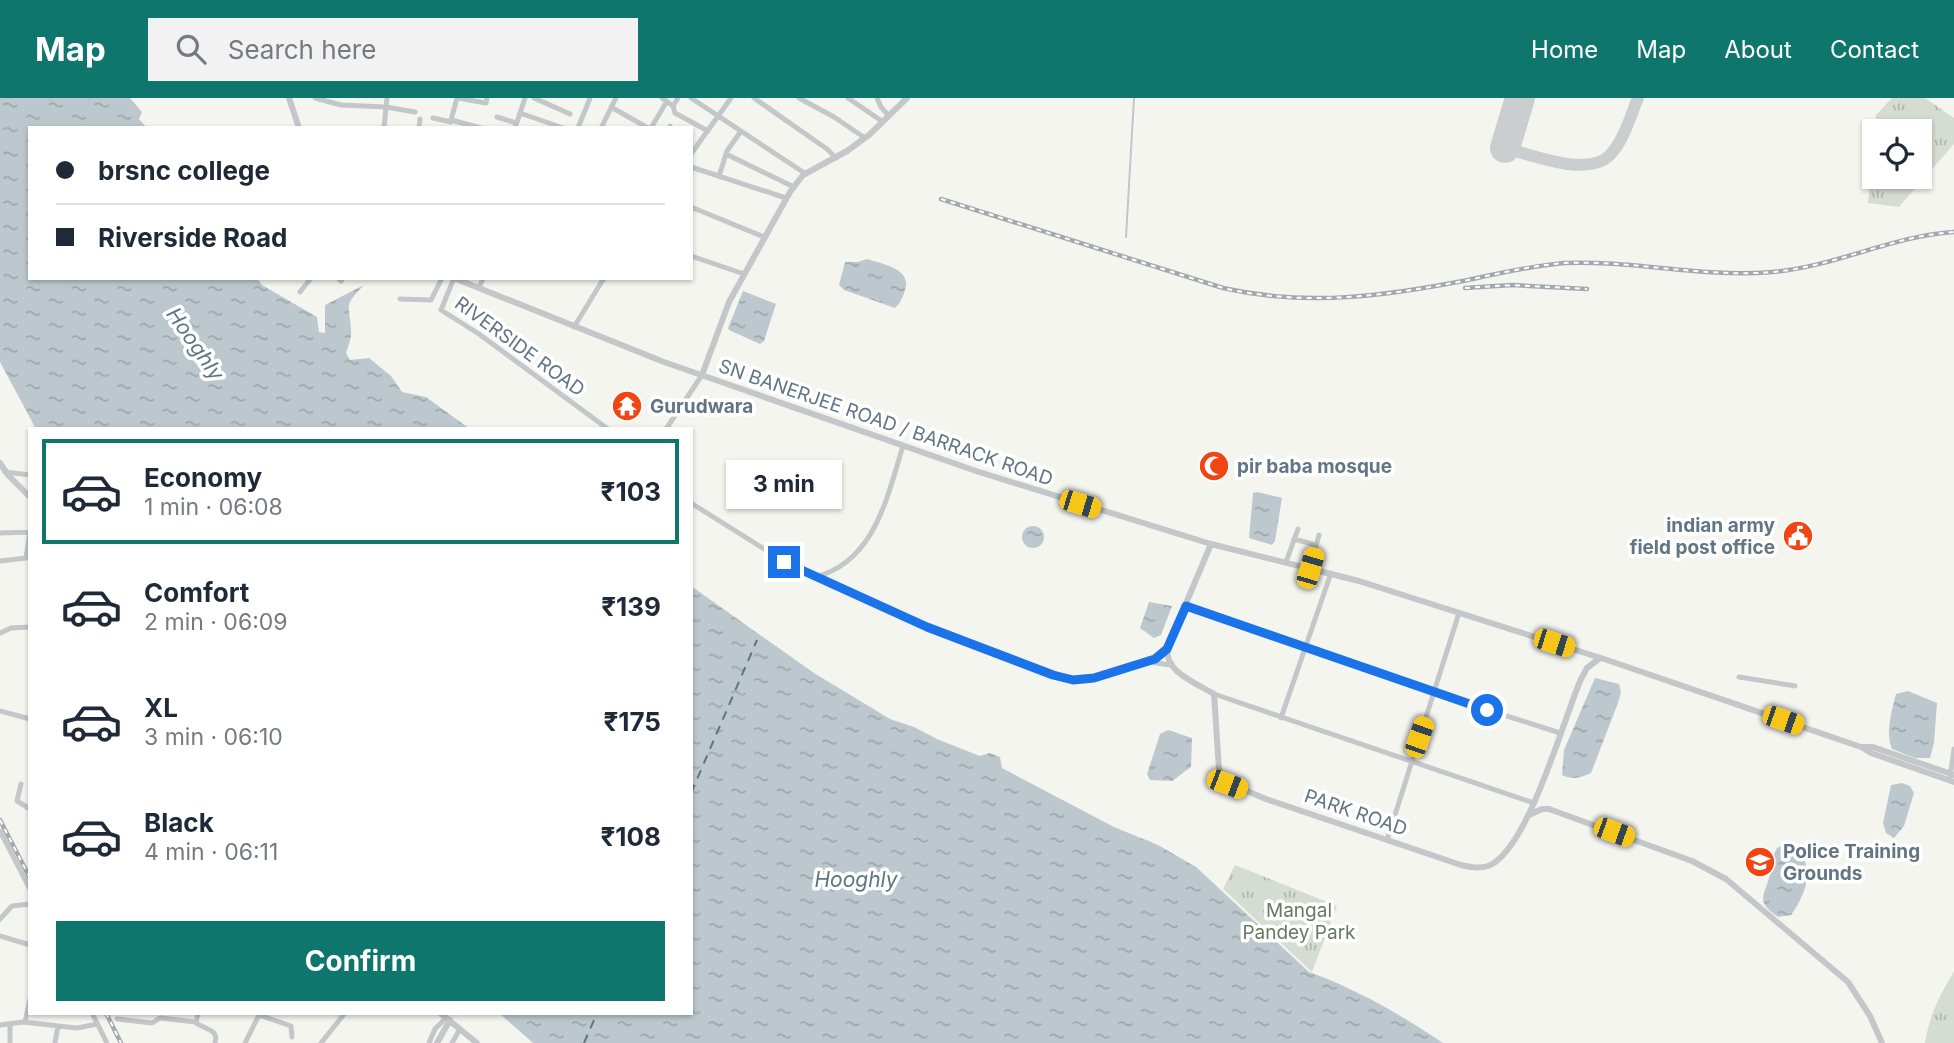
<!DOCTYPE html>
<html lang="en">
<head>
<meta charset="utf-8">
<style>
  body { margin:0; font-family:Inter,sans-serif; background:#f2f2f3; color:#1f2937; height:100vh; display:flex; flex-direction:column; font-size:26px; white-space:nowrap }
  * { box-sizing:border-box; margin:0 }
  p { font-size:23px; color:#747a83 }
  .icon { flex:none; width:38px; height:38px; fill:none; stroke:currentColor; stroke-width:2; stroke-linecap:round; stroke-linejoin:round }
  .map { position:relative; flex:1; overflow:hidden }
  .drawer { position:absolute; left:28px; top:329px; width:665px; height:588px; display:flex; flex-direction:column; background:#fff; border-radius:0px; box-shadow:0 2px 5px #0004 }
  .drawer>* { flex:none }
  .top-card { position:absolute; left:28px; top:28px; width:665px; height:154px; border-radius:0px; box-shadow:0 2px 5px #0004; display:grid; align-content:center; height:154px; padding:0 28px; background:#fff }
  .tools { position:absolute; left:1862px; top:21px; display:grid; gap:14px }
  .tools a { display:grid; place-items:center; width:70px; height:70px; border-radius:0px; background:#fff; box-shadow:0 2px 5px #0004; font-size:35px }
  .end { position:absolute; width:32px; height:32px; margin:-16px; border:9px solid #1a73e8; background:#fff; box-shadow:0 0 0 4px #fff }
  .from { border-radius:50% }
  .bubble { position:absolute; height:49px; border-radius:0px; background:#fff; box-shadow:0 2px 5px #0004; font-size:23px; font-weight:700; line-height:49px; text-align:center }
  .car { position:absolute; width:21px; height:42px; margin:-21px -10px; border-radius:9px; box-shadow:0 0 5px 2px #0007; background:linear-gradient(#f5c518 24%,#345 0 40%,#f5c518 0 76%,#345 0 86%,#f5c518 0) }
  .top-card b { display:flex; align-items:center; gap:24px; height:66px; font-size:26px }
  .top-card b+b { border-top:2px solid #e0e1e3 }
  .top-card i { width:18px; height:18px; background:#1f2937 }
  ul { padding:12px 0 0; list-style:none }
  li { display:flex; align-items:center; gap:21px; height:105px; margin:0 14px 10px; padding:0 14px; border:4px solid transparent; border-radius:0px }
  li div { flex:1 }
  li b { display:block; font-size:26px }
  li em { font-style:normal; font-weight:700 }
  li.active { border-color:#0f766e }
  li>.icon { width:63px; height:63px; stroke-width:1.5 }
  .action { display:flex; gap:14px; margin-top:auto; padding:14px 28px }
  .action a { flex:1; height:80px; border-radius:0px; background:#0f766e; color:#fff; font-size:28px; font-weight:700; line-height:80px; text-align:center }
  header { display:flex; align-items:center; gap:42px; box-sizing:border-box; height:98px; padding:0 35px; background:#0f766e; color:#fff }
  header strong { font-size:33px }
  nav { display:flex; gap:38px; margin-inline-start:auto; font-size:24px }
  .search { width:490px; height:63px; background:#f2f2f3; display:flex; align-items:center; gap:18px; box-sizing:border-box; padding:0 24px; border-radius:0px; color:#747a83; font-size:26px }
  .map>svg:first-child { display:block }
  .park { fill:url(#park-tufts); fill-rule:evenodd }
  .water { fill:url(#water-ripples) }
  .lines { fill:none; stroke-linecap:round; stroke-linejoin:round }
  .stream { stroke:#bcc8cd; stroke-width:2 }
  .ferry { stroke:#5c7782; stroke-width:2; stroke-dasharray:9 7; stroke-linecap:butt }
  .taxiway { stroke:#cbcecf; stroke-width:12 }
  .runway { stroke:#cbcecf; stroke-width:30 }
  .minor { stroke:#c3c7ca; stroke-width:5 }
  .tertiary { stroke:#c3c7ca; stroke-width:6 }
  .rail-casing { stroke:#a1a8ae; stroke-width:4.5 }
  .rail { stroke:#fff; stroke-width:2; stroke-dasharray:5; stroke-linecap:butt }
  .route { stroke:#1a73e8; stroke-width:9 }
  .labels { text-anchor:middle; stroke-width:7; stroke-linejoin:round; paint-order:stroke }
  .street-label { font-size:19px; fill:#617584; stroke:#fff }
  .poi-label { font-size:19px; font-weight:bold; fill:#617584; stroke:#fff; text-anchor:start }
  .park-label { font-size:19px; fill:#667a60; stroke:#fff }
  .water-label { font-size:21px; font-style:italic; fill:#5c7782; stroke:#fff }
</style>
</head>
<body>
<header>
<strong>Map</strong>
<div class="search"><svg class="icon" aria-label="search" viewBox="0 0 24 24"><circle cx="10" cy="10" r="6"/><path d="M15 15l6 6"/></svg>Search here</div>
<nav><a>Home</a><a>Map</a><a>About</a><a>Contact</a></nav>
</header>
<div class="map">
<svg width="1954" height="945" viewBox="0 0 1954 945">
  <defs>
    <pattern id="park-tufts" width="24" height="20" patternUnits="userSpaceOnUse" patternTransform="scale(1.75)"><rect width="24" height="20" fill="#d5dcd1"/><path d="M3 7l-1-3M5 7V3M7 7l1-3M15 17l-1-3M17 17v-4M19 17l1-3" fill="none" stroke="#b0b7af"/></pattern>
    <pattern id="water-ripples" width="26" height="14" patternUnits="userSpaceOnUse" patternTransform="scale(1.75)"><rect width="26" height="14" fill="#bcc8cd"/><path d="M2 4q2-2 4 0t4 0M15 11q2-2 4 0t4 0" fill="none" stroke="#9ca7ac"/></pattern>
  </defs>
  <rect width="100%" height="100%" fill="#f5f5f0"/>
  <!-- park -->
  <path class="park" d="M1892,0H1925L1954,20V46L1899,109L1868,105L1876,17ZM1874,33H1920V79H1874Z
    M1235,767L1337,808L1312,874L1223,791Z
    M1954,873V945H1925C1929,918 1940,897 1954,873Z"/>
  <!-- water -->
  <path class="water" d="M0,0H130L142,14L139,21L147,30H30V180H257L262,187L317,219L319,234L325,235V207L364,187C342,210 350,205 351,233C352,240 348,248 346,255L350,262L369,260L391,278L402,294L426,299L470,331H36L0,264Z
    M867,161C885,167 914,171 904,195C902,201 900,205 895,210L844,192L839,187L845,164H858Z
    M743,193L776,206L764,243L760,246L729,232L728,230Z
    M1257,394L1282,400L1275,443L1272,447L1249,440L1253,395Z
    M1022 439a11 11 0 1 1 22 0a11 11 0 1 1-22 0Z
    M691,488L814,575L890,621L914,629L939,642L980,658L990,655L1000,659L1002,670L1114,729L1158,747L1196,769L1309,874C1357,891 1401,917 1443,945H533L499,915H691Z
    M1149,504L1172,508L1161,537L1154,540L1140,530Z
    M1595,580L1619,586L1621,594L1618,605L1591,675C1581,680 1572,682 1562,677L1564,652Z
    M1908,593L1937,605L1934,645L1930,660H1915L1892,651C1885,636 1892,611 1896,596Z
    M1168,632L1192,640L1191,669L1172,683L1150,682L1147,676L1160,636Z
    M1902,685L1910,688L1914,695L1904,728L1894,740L1886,735L1883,725L1891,687Z
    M1783,747C1820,756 1808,794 1791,817L1778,819C1755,803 1764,799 1770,777C1772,767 1772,759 1777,750Z"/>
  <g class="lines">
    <!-- stream -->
    <path class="stream" d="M1126,139L1134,0"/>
    <!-- ferry -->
    <path class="ferry" d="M691,695L757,542
      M584,945L597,915"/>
    <!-- taxiway -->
    <path class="taxiway" d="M1505,50C1531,57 1587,79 1609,58C1624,43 1630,19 1638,0"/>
    <!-- runway -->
    <path class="runway" d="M1505,50L1520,0"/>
    <!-- minor -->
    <path class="minor" d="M315,0L341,7L386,9L384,30
      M387,0L386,9L415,14
      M457,0L451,22L481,30
      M458,0L486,5L487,0
      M534,0L570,16
      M662,0L673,8L678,0
      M691,0L806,76
      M754,0L827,51L836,60
      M799,0L834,19L865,40
      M848,0L883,24
      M877,0L881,9L889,18
      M673,8L675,15L708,33
      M611,9L648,30
      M520,15L563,30
      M497,19L516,25
      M433,20L451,24
      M419,30L420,21
      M515,30L525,0
      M578,30L590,0
      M601,30L616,0
      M651,30L667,3
      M669,30L670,28
      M691,56L731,0
      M726,56L794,89
      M691,69L786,100
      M719,78L727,53L741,33
      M691,109L764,139
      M691,158L744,176
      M338,180L341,183L343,180
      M454,180L441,212L479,236L608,331
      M479,190L483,180
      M300,194L311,180
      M400,201L431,202L442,180
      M574,229L604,180
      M666,331L702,277
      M5,374L30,377
      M691,405L796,471L927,529L1053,577L1084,582L1150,564L1170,567
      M0,435L30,434
      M1294,441L1316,447
      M0,463L26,460L30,434
      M1286,464L1298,431
      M1310,470L1319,437
      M815,479C875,464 887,399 903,348
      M1186,508L1426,592L1560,635
      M0,535L11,530L30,529
      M1150,564L1167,551
      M1739,579L1795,588
      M1214,596L1534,705
      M0,613L30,621
      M1281,620L1331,475
      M1950,679L1954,651
      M21,686L17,703L30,711
      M0,733L30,791
      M1387,742L1459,515
      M0,821L12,808L30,806
      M0,838L30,847
      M92,915L107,945
      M198,915L196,925C206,932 219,931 215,945
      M259,917L291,928L292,939
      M117,921L152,925L160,920L196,924
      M25,924L30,901
      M0,927L23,924L77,930L97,926
      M10,945V927
      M55,945L58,928
      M245,945L259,917
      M321,945L345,915
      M429,945L435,931L446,920
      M452,945L460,931"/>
    <!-- tertiary -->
    <path class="tertiary" d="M289,0L299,30
      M454,180L664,264L976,373L1211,446L1359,483L1607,562L1861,649H1873L1954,677
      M702,277L729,204L790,94L803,77L847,53L869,37L907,0
      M0,365L8,377L30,399
      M1211,446L1168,548C1162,573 1196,585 1214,596L1219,671L1223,683L1266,701L1461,767C1470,769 1479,771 1488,768C1528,753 1563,622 1581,581L1587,570L1600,560
      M1863,650L1871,655L1954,684
      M1529,717L1542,711H1549L1692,763L1726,781L1848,884L1870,918L1882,945
      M440,915L477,945
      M437,945L450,922"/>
    <!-- rail casing -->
    <g class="rail-casing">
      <path id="rail" d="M941,101L1223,190C1307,209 1386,198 1468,182C1500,175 1531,168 1564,165C1633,162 1703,180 1772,174C1835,169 1891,138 1954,134
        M1465,190L1512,187L1587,191
        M0,722L30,780
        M106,915L121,945"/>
    </g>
    <!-- rail -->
    <use href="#rail" class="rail"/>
  </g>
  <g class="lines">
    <!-- route -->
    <path class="route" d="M784,464L927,529L1053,577L1073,582L1094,580L1155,561L1167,551L1186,508L1487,612"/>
  </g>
  <!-- icons -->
  <defs>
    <g id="temple-disc" transform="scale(1.575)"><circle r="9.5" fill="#f14614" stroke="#fff"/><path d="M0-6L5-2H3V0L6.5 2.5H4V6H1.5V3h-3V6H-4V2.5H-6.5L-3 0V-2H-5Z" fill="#fff"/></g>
    <g id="mosque-disc" transform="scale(1.575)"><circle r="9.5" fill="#f14614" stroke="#fff"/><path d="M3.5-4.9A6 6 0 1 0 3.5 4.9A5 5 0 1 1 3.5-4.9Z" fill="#fff"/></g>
    <g id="civic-disc" transform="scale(1.575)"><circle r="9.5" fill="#f14614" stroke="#fff"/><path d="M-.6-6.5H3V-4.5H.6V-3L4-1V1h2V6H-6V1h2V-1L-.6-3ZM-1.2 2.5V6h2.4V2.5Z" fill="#fff"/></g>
    <g id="university-disc" transform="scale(1.575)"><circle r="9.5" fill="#f14614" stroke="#fff"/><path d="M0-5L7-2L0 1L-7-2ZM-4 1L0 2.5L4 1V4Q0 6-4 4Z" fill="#fff"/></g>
  </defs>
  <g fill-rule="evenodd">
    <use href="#temple-disc" x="627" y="308"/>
    <use href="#mosque-disc" x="1214" y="368"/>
    <use href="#civic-disc" x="1798" y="438"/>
    <use href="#university-disc" x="1760" y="764"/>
  </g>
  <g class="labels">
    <!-- street labels -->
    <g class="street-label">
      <text transform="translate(520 248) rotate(36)" y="7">RIVERSIDE ROAD</text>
      <text transform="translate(886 324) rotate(19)" y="7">SN BANERJEE ROAD / BARRACK ROAD</text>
      <text transform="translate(1356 714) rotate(19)" y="7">PARK ROAD</text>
    </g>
    <!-- poi labels -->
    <g class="poi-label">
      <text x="650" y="315">Gurudwara</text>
      <text x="1237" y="375">pir baba mosque</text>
      <text x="1775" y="434" text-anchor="end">indian army<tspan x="1775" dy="22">field post office</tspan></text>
      <text x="1783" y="760">Police Training<tspan x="1783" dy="22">Grounds</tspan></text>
    </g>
    <!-- park labels -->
    <g class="park-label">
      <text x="1299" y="819">Mangal<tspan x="1299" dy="22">Pandey Park</tspan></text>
    </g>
    <!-- water labels -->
    <g class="water-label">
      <text transform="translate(195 246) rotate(55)" y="7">Hooghly</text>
      <text x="856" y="789">Hooghly</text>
    </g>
  </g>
</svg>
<div class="tools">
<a><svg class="icon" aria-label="locate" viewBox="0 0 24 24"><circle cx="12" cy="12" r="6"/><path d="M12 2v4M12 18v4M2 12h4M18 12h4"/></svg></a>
</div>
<i class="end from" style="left:1487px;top:612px"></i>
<i class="end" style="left:784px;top:464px"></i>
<div class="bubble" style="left:726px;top:362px;width:116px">3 min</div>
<i class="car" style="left:1080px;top:406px;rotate:107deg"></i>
<i class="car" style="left:1310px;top:470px;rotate:16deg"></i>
<i class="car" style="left:1554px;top:545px;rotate:108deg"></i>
<i class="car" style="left:1783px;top:622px;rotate:109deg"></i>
<i class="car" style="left:1419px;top:639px;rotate:19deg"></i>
<i class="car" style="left:1227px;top:686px;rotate:111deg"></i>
<i class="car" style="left:1614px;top:734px;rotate:110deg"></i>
<div class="top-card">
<b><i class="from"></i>brsnc college</b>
<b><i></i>Riverside Road</b>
</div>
<section class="drawer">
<ul>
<li class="active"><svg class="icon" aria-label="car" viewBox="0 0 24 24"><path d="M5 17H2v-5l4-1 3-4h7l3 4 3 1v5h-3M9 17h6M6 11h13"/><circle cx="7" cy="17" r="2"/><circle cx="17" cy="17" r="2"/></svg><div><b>Economy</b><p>1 min · 06:08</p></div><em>₹103</em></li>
<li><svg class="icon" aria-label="car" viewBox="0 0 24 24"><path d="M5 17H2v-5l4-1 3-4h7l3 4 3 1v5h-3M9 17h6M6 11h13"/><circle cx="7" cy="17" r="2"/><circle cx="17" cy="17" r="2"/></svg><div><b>Comfort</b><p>2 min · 06:09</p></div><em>₹139</em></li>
<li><svg class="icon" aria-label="car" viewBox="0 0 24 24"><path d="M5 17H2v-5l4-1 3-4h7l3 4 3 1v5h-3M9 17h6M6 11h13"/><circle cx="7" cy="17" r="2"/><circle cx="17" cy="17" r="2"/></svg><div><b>XL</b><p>3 min · 06:10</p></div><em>₹175</em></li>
<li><svg class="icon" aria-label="car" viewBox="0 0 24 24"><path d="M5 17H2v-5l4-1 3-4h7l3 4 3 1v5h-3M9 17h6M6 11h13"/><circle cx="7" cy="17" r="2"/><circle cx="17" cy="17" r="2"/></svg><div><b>Black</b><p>4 min · 06:11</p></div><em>₹108</em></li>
</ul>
<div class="action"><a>Confirm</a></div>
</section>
</div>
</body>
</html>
